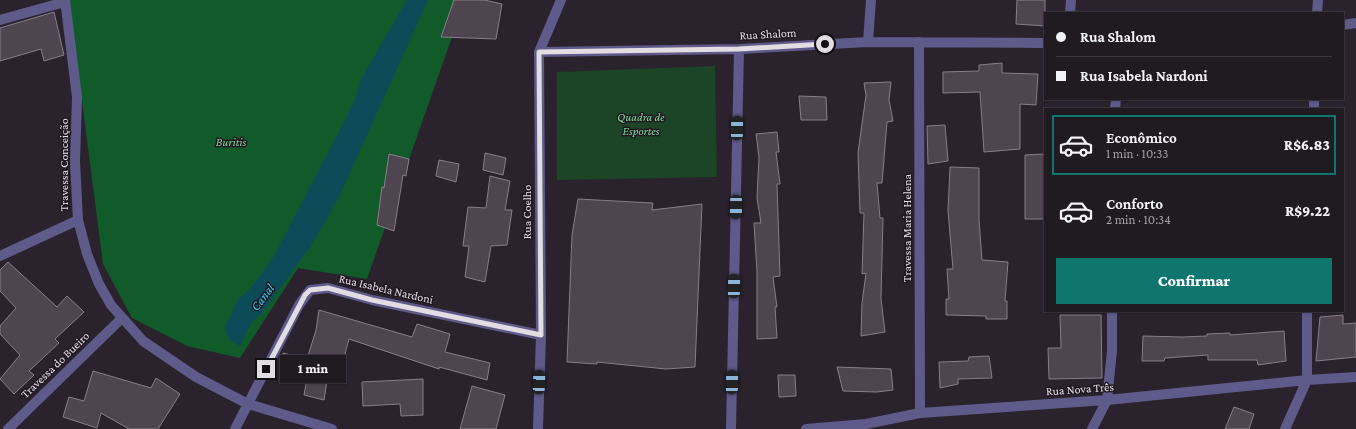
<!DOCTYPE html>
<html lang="pt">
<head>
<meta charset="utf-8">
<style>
  body { margin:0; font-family:"Crimson Pro",serif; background:#28232a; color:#f1f3f6; height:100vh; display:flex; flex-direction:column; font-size:15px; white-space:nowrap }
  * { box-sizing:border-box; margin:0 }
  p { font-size:13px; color:#a2a1a5 }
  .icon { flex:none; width:22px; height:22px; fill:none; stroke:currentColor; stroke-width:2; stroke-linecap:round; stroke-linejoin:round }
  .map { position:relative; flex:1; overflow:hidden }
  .side { position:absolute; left:1044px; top:108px; width:300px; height:204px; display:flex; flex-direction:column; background:#201a21; border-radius:0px; box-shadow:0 1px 3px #0004,0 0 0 1px #3d383f }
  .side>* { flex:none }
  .guide { position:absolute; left:1044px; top:12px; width:300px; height:88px; border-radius:0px; box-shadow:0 1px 3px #0004,0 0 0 1px #3d383f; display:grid; align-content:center; height:88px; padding:0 12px; background:#201a21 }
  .end { position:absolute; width:18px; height:18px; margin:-9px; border:5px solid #e2dce3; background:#111; box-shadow:0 0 0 2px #111 }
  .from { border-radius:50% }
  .bubble { position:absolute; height:28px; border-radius:0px; background:#201a21; box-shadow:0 1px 3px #0004,0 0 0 1px #3d383f; font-size:13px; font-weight:800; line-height:28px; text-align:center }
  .car { position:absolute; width:12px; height:24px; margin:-12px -6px; border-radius:5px; box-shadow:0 0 3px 1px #0007; background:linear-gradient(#222 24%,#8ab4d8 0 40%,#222 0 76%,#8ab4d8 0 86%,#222 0) }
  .guide b { display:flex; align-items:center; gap:14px; height:38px; font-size:15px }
  .guide b+b { border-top:1px solid #3d383f }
  .guide i { width:10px; height:10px; background:#f1f3f6 }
  ul { padding:7px 0 0; list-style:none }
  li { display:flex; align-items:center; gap:12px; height:60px; margin:0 8px 6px; padding:0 4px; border:2px solid transparent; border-radius:0px }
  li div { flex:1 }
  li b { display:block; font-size:15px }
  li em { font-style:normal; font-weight:800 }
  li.selected { border-color:#0f766e }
  li>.icon { width:36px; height:36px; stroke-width:1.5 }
  .button { display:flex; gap:8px; margin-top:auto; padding:8px 12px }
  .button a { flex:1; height:46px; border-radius:0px; background:#0f766e; color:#fff; font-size:16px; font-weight:800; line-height:46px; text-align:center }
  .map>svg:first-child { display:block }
  .green { fill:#1b4526 }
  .forest { fill:#115b2b }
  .water { fill:#0b4c58 }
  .building { fill:#4f4551; stroke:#887e8b }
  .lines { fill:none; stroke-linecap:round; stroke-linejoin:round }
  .minor { stroke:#5e5a89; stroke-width:10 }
  .route { stroke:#e2dce3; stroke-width:5 }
  .labels { text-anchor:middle; stroke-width:3; stroke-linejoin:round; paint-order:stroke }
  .street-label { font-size:12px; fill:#e2dce3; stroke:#211823 }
  .park-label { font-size:12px; font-style:italic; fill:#7edb94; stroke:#211823 }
  .water-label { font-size:13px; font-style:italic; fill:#28d4f3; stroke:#211823 }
</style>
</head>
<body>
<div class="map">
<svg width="1356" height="429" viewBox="0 0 1356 429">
  <rect width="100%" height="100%" fill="#2a222c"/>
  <!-- green -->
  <path class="green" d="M715,66L717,177L557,180V72Z"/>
  <!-- forest -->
  <path class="forest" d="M69,0H465L367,279L298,268L240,358L187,346L132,318L103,264Z"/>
  <!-- water -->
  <path class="water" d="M407,0H428L340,195L312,244L263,312L251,323L240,346L229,340L225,327L238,299L249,290L273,258L344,122L355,100L361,79Z"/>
  <!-- building -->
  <path class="building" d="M454,0H484L502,4L496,39L441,37Z
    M1017,0H1045V26L1016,24Z
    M54,12L64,55L44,61L41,49L0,61V28Z
    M1002,63V73L1038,74L1036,105L1020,104V149L984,152L980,92L943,93V72L979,71V65Z
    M891,82L889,100L893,121L887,122L882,183H877L880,218H883L881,299L885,332L861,336L862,303L866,273L862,274L864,213H860L858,153L866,95L864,83Z
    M799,96L826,97L827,120H801Z
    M945,125L948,161L928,164L927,126Z
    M777,132L779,152H776L780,184H777L780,276L773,277L777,307H775L777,338L757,339V272L754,223H761L757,198L759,157L756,134Z
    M485,153L506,158L503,175L483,170Z
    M389,154L409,159L406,176L403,175L394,231L377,225L382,187L384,188Z
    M1045,154V219H1025V155Z
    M439,160L459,164L456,182L436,176Z
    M950,167L979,168V220L982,260L1008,262L1005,301H1007V319H986V316L946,315V299H949L947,269H953L948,211Z
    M490,176L510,181L505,210H512L507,245L491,246L485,282L465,277L469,246H463L468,207L486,208Z
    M578,199L653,203L652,210L702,204L695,367L666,369L597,362V364L567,362L572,235Z
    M8,262L57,307L67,296L84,312L55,339L59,343L29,371L34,375L14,394L0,379L20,355L0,334V326L16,308L0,291V270Z
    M319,310L412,337L417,324L450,334L445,352L490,363L487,380L439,367V369L349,339L342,365L330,362L324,400L304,395L307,378L280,370L283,353L307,359L316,330Z
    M1060,315H1101L1102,378L1049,379L1048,348H1061Z
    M1343,315V324L1356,323V357L1316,361L1320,317Z
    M1284,331L1286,361L1258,365L1257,360H1208V355L1165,358L1164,361H1142L1143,336L1182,337L1207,336V334L1230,333V335Z
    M989,356L992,378L958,379V384L940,388L939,362L968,361L969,357Z
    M837,367L891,369L893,390L877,392L843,391Z
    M93,371L151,388L156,378L180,394L158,429H129L101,413L97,428L63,417L69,397L84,401Z
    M778,375H795L796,396L779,397Z
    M423,379V415L401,416L400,404L363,406L362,382Z
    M472,386L505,395L496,429H460Z
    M1234,407L1254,414L1249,429H1225Z"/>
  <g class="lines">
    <!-- minor -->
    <path class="minor" d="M65,0L77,97L75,161L78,220L87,254L99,284L111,305L143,341L196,377L248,404L332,429
      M1070,13L1071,0
      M1317,13L1318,0
      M0,20L65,2
      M1343,25L1356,23
      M868,42L871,0
      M919,42L920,413
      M539,52L739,49L868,42L1045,43
      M1115,109L1116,99
      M1314,109V99
      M0,256L78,220
      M8,429L121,319
      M235,429L299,305L310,290L328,288L372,300L541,335
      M538,429L541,335L539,52L561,0
      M731,429L739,49
      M806,429L866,424L920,413L1107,400L1307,380L1356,377
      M1092,429L1107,400L1112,351V311
      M1285,429L1307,380V311"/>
  </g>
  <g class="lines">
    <!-- route -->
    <path class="route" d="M266,369L305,295L310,290L328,288L372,300L541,335L539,52L739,49L825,44"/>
  </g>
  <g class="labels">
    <!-- street labels -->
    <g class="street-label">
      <text transform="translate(768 34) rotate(-3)" y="4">Rua Shalom</text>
      <text transform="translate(64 165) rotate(-90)" y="4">Travessa Conceição</text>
      <text transform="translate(527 212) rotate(-90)" y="4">Rua Coelho</text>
      <text transform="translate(907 228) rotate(-90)" y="4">Travessa Maria Helena</text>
      <text transform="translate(386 289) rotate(13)" y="4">Rua Isabela Nardoni</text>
      <text transform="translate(55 365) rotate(-44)" y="4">Travessa do Bueiro</text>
      <text transform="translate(1080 389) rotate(-4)" y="4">Rua Nova Três</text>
    </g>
    <!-- park labels -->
    <g class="park-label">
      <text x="641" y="121">Quadra de<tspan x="641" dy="14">Esportes</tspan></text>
      <text x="231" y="146">Buritis</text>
    </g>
    <!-- water labels -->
    <g class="water-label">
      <text transform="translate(262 297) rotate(-53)" y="5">Canal</text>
    </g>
  </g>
</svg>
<i class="end from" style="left:825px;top:44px"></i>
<i class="end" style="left:266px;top:369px"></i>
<div class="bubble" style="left:280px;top:355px;width:66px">1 min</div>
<i class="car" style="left:737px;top:128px;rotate:1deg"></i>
<i class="car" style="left:736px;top:207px;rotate:181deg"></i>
<i class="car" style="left:734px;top:286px;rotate:1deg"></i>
<i class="car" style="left:539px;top:382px;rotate:2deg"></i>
<i class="car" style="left:732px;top:382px;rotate:1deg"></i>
<div class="guide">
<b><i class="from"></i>Rua Shalom</b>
<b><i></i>Rua Isabela Nardoni</b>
</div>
<section class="side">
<ul>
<li class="selected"><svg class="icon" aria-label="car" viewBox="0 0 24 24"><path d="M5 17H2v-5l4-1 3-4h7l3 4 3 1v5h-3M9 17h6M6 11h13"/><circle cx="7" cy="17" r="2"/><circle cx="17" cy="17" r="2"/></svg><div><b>Econômico</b><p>1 min · 10:33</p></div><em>R$6.83</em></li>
<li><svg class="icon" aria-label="car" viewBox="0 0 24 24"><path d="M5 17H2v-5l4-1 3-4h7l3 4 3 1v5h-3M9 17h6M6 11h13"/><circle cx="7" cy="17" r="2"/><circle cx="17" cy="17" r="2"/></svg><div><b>Conforto</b><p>2 min · 10:34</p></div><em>R$9.22</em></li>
</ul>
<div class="button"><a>Confirmar</a></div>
</section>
</div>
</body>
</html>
